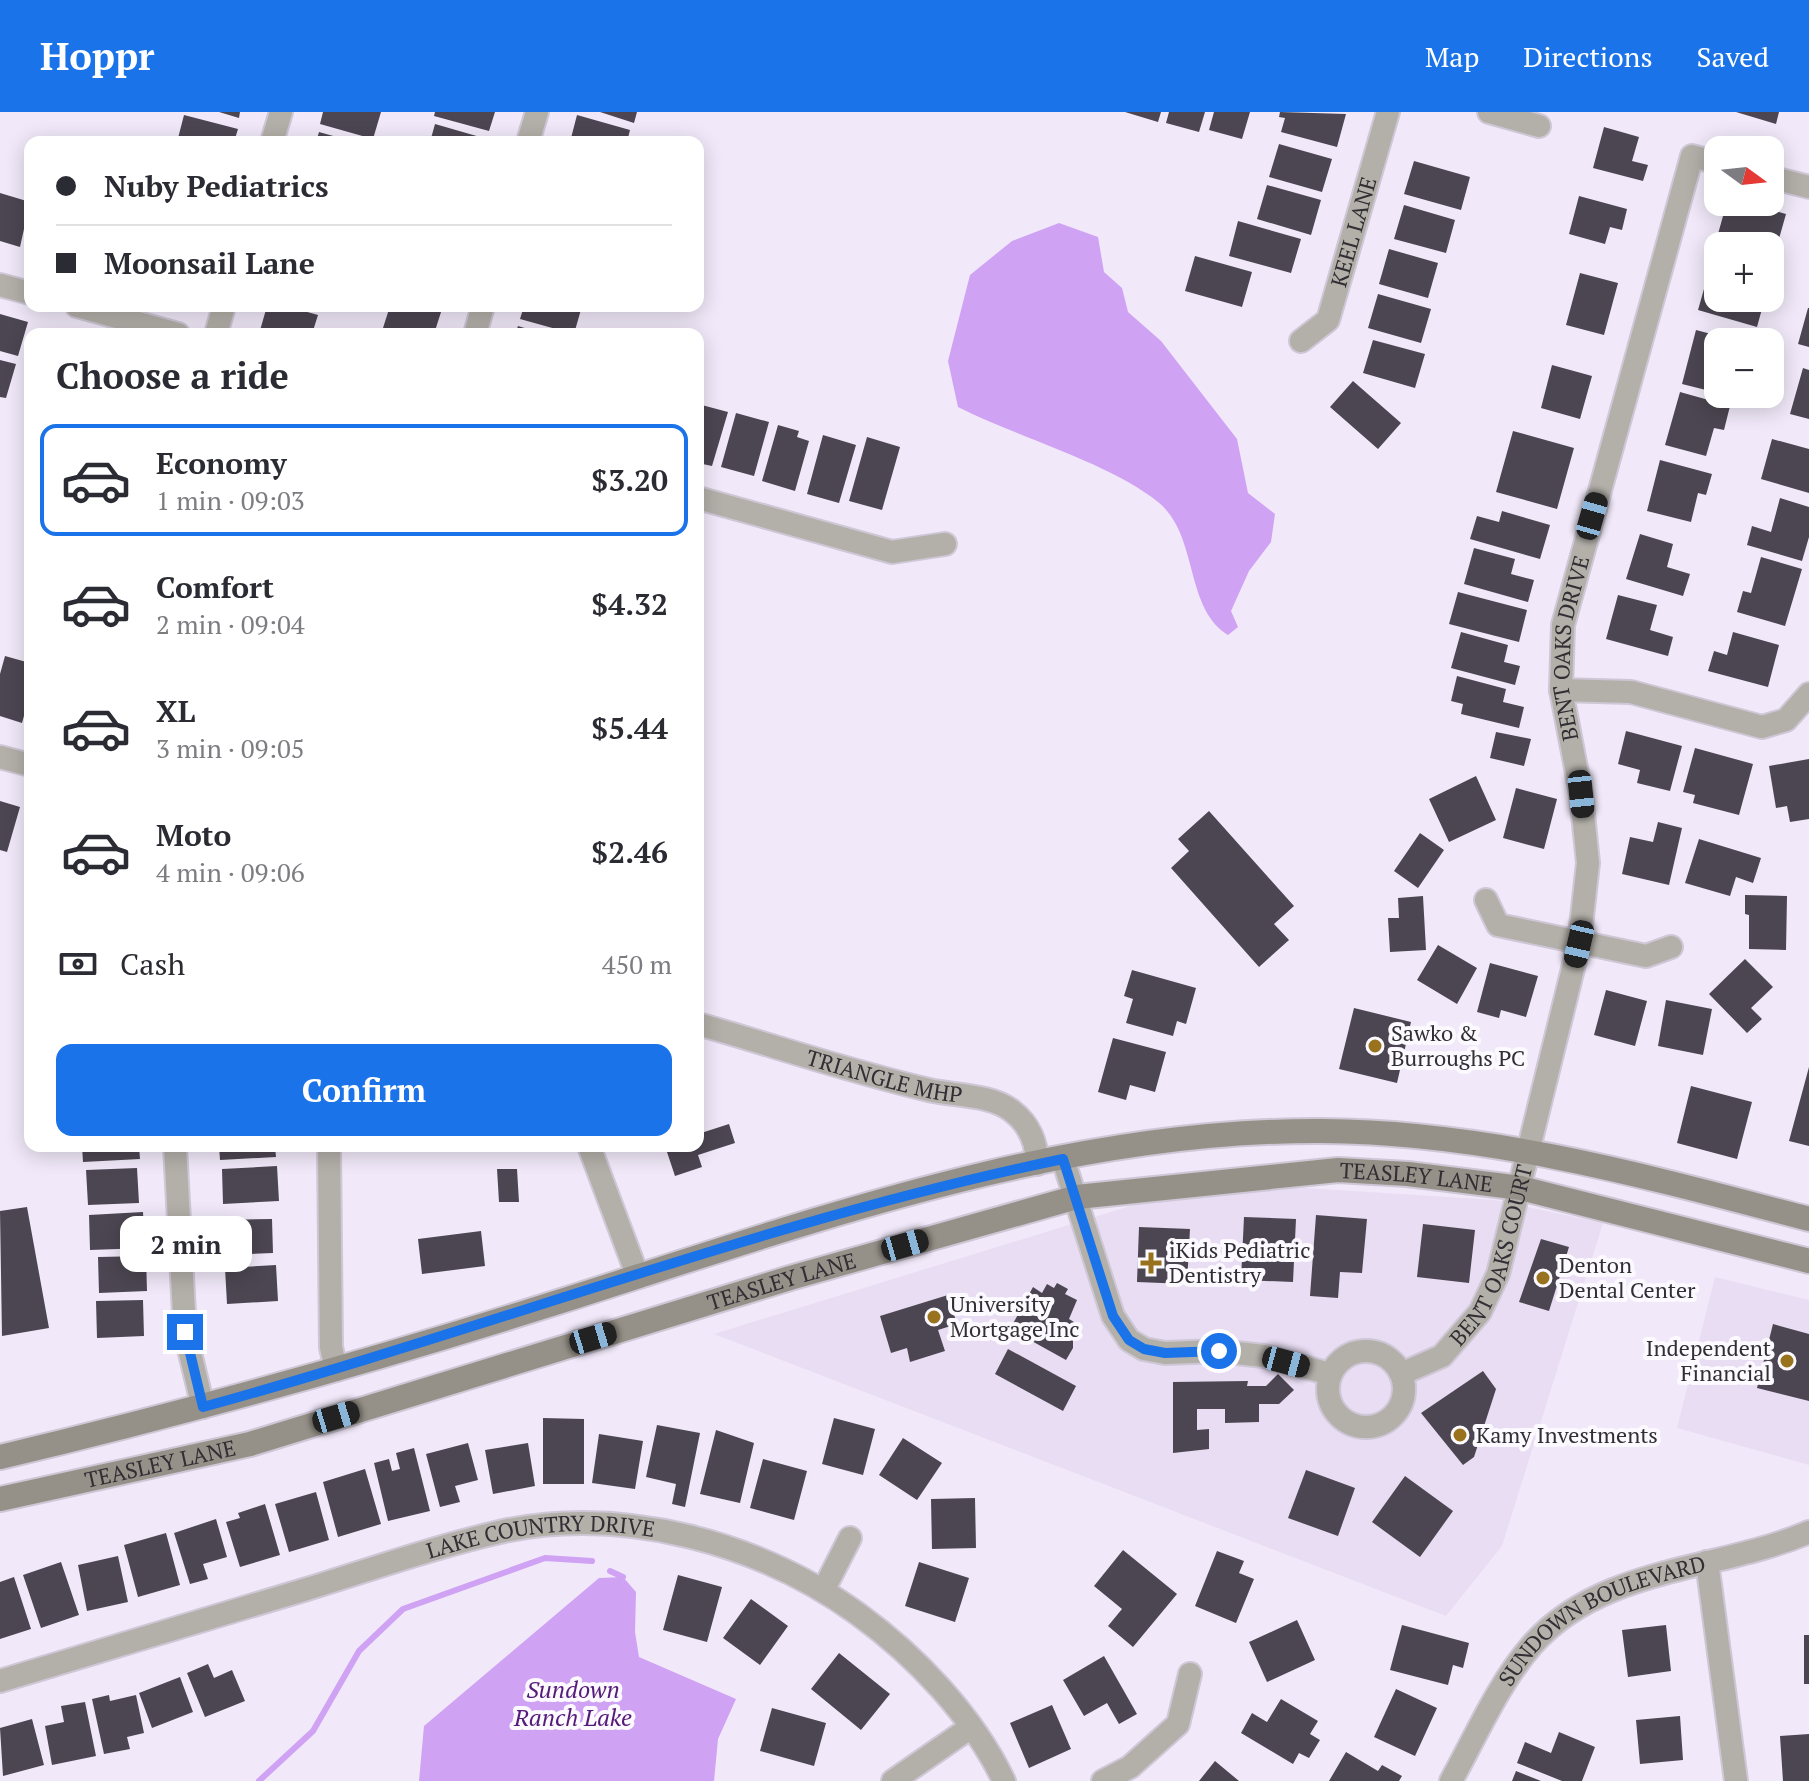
<!DOCTYPE html>
<html lang="en">
<head>
<meta charset="utf-8">
<style>
  body { margin:0; font-family:"PT Serif",serif; background:#f2f2f3; color:#2b2b33; height:100vh; display:flex; flex-direction:column; font-size:30px; white-space:nowrap }
  * { box-sizing:border-box; margin:0 }
  p { font-size:26px; color:#7c7c81 }
  .icon { flex:none; width:44px; height:44px; fill:none; stroke:currentColor; stroke-width:2; stroke-linecap:round; stroke-linejoin:round }
  .map { position:relative; flex:1; overflow:hidden }
  .panel { position:absolute; left:24px; top:216px; width:680px; height:824px; display:flex; flex-direction:column; background:#fff; border-radius:16px; box-shadow:0 4px 20px #0003 }
  .panel>* { flex:none }
  .guide { position:absolute; left:24px; top:24px; width:680px; height:176px; border-radius:16px; box-shadow:0 4px 20px #0003; display:grid; align-content:center; height:176px; padding:0 32px; background:#fff }
  .needle { width:52px; rotate:105deg }
  .buttons { position:absolute; left:1704px; top:24px; display:grid; gap:16px }
  .buttons a { display:grid; place-items:center; width:80px; height:80px; border-radius:16px; background:#fff; box-shadow:0 4px 20px #0003; font-size:40px }
  .end { position:absolute; width:36px; height:36px; margin:-18px; border:10px solid #1a73e8; background:#fff; box-shadow:0 0 0 4px #fff }
  .from { border-radius:50% }
  .bubble { position:absolute; height:56px; border-radius:16px; background:#fff; box-shadow:0 4px 20px #0003; font-size:26px; font-weight:600; line-height:56px; text-align:center }
  .car { position:absolute; width:24px; height:48px; margin:-24px -12px; border-radius:10px; box-shadow:0 0 6px 2px #0007; background:linear-gradient(#222 24%,#8ab4d8 0 40%,#222 0 76%,#8ab4d8 0 86%,#222 0) }
  .guide b { display:flex; align-items:center; gap:28px; height:76px; font-size:30px }
  .guide b+b { border-top:2px solid #e1e1e2 }
  .guide i { width:20px; height:20px; background:#2b2b33 }
  ul { padding:0; list-style:none }
  li { display:flex; align-items:center; gap:24px; height:112px; margin:0 16px 12px; padding:0 16px; border:4px solid transparent; border-radius:16px }
  li div { flex:1 }
  li b { display:block; font-size:30px }
  li em { font-style:normal; font-weight:600 }
  li.selected { border-color:#1a73e8 }
  li>.icon { width:72px; height:72px; stroke-width:1.5 }
  h2 { padding:0 32px; font-size:36px; line-height:96px }
  .pay { display:flex; align-items:center; gap:20px; height:88px; padding:0 32px; font-size:30px }
  .pay p { margin-inline-start:auto }
  .cta { display:flex; gap:16px; margin-top:auto; padding:16px 32px }
  .cta a { flex:1; height:92px; border-radius:16px; background:#1a73e8; color:#fff; font-size:32px; font-weight:600; line-height:92px; text-align:center }
  header { display:flex; align-items:center; gap:48px; box-sizing:border-box; height:112px; padding:0 40px; background:#1a73e8; color:#fff }
  header strong { font-size:38px }
  nav { display:flex; gap:44px; margin-inline-start:auto; font-size:28px }
  .map>svg:first-child { display:block }
  .built { fill:#e8ddf3 }
  .water { fill:#cfa2f4 }
  .lines { fill:none; stroke-linecap:round; stroke-linejoin:round }
  .stream { stroke:#cfa2f4; stroke-width:6 }
  .building { fill:#4c4652 }
  .minor-casing { stroke:#cec7d6; stroke-width:26 }
  .secondary-casing { stroke:#cec7d6; stroke-width:28 }
  .minor { stroke:#b3afa9; stroke-width:22 }
  .secondary { stroke:#969188; stroke-width:24 }
  .route { stroke:#1a73e8; stroke-width:10 }
  .poi-dot { fill:#99721e; stroke:#fcf9ff; stroke-width:3 }
  .labels { text-anchor:middle; stroke-width:8; stroke-linejoin:round; paint-order:stroke }
  .street-label { font-size:22px; fill:#312e34; stroke:#fcf9ff }
  .poi-label { font-size:22px; fill:#312e34; stroke:#fcf9ff; text-anchor:start }
  .water-label { font-size:24px; font-style:italic; fill:#551b79; stroke:#fcf9ff }
</style>
</head>
<body>
<header>
<strong>Hoppr</strong>
<nav><a>Map</a><a>Directions</a><a>Saved</a></nav>
</header>
<div class="map">
<svg width="1809" height="1669" viewBox="0 0 1809 1669">
  <rect width="100%" height="100%" fill="#f1e9f9"/>
  <!-- built -->
  <path class="built" d="M1290,1075L1495,1088L1603,1111L1502,1434L1446,1504L714,1222L1140,1091Z
    M1715,1165L1809,1188V1353L1677,1316Z"/>
  <!-- water -->
  <path class="water" d="M1059,111L1098,125L1104,160L1122,176L1128,200L1161,229L1237,327L1248,381L1275,402L1271,430L1249,459L1231,499L1238,515L1228,523C1184,496 1199,423 1158,390C1110,351 1017,325 958,295L948,249L970,163L1012,129Z
    M623,1465L636,1480L635,1520L639,1545L736,1587L718,1627L714,1669H419L424,1614L599,1466Z"/>
  <g class="lines">
    <!-- stream -->
    <path class="stream" d="M610,1459L623,1465
      M259,1669L313,1619L359,1539L403,1497L545,1446L592,1449"/>
  </g>
  <!-- building -->
  <path class="building" d="M219,0H240L239,6Z
    M323,0H381L373,27L320,12Z
    M435,0H495L489,19L434,4Z
    M600,0H637L634,11Z
    M1125,0H1161L1158,10Z
    M1169,0H1205L1199,20L1166,11Z
    M1214,0H1250L1242,27L1209,18Z
    M1280,0L1346,2L1337,35L1281,20L1285,6L1279,5Z
    M1736,0H1779L1776,12Z
    M184,3L238,17L234,30H177Z
    M577,3L630,18L627,30H570Z
    M435,12L487,27L486,30H430Z
    M1604,15L1639,25L1632,49L1648,53L1643,69L1593,56Z
    M319,20L351,29L350,30H316Z
    M1279,32L1332,47L1322,80L1269,65Z
    M1414,49L1470,65L1461,98L1404,82Z
    M1267,73L1321,88L1311,123L1257,107Z
    M0,81L30,90L20,135L0,129Z
    M1579,84L1627,97L1622,118L1610,115L1605,132L1569,122Z
    M1727,90H1743L1786,102L1771,155L1770,134L1714,136Z
    M1404,93L1455,108L1446,141L1394,127Z
    M1238,109L1301,127L1291,161L1229,144Z
    M1389,137L1438,151L1428,186L1379,172Z
    M1195,144L1252,160L1242,195L1185,179Z
    M1710,156L1718,159V186H1765L1757,215L1698,198Z
    M1580,161L1618,171L1604,223L1566,213Z
    M1378,182L1431,197L1421,231L1368,216Z
    M267,194H286L318,203L312,222H259Z
    M390,194L442,197L434,222H404L383,216Z
    M524,194H582L574,222L520,207Z
    M1808,196H1809V235L1798,232Z
    M0,202L28,210L18,244L0,239Z
    M518,214L541,221V222H515Z
    M1696,218L1738,229L1718,230V281L1682,272Z
    M1373,228L1425,242L1415,276L1363,261Z
    M0,248L16,252L6,286L0,285Z
    M1552,253L1592,264L1580,307L1541,296Z
    M1803,256L1809,258V307L1790,302Z
    M1353,269L1401,311L1378,337L1330,295Z
    M1680,280L1730,294L1724,318L1714,316L1706,344L1665,333Z
    M698,292L728,300L712,354L698,351Z
    M736,301L769,310L754,364L721,355Z
    M778,313L799,319L797,325L809,329L795,379L762,369Z
    M1513,319L1574,336L1557,397L1496,380Z
    M823,323L856,333L839,391L807,382Z
    M867,325L900,335L882,398L849,389Z
    M1772,327L1809,337V381L1761,367Z
    M1660,348L1712,362L1706,383L1698,381L1691,410L1647,399Z
    M1780,386L1809,395V425L1802,449L1747,433L1752,414L1771,420Z
    M1502,399L1550,413L1540,447L1470,427L1477,404L1499,410Z
    M1640,422L1673,432L1667,455L1690,462L1683,484L1626,467Z
    M1474,436L1515,447L1511,462L1534,468L1528,490L1464,472Z
    M1761,445L1802,457L1785,514L1737,500L1743,479L1751,481Z
    M1458,480L1527,498L1519,530L1449,512Z
    M1618,483L1657,493L1650,518L1673,525L1668,544L1606,527Z
    M1461,520L1508,533L1504,550L1520,554L1515,573L1451,556Z
    M1733,520L1779,533L1768,575L1708,559L1714,539L1727,543Z
    M5,544L30,551V582L22,611L0,604V562Z
    M1457,564L1506,577L1503,590L1524,595L1519,616L1461,602L1463,592L1451,589Z
    M1626,619L1682,634L1670,679L1637,671L1640,658L1618,652Z
    M1496,620L1531,627L1524,654L1490,646Z
    M1695,636L1753,652L1739,703L1693,691L1695,683L1683,680Z
    M1809,647V707L1790,710L1787,694L1776,696L1769,654Z
    M1476,664L1496,708L1449,730L1429,687Z
    M1516,676L1557,687L1544,737L1503,726Z
    M0,689L20,695L7,740L0,738Z
    M1209,699L1294,794L1274,812L1289,828L1259,855L1171,756L1189,739L1178,727Z
    M1658,710L1682,716L1669,773L1622,762L1630,725L1653,730Z
    M1420,721L1444,738L1418,776L1394,759Z
    M1699,727L1761,746L1753,771L1736,765L1730,784L1685,771Z
    M1745,783L1787,784L1786,838L1749,837V803L1745,802Z
    M1423,784L1426,838L1390,840L1388,806H1399L1398,786Z
    M1438,833L1477,856L1457,892L1417,868Z
    M1745,847L1773,875L1751,896L1762,907L1747,921L1709,882Z
    M1490,851L1538,864L1526,905L1501,898L1499,906L1477,900Z
    M1132,858L1196,876L1186,912L1177,909L1173,924L1126,911L1133,887L1124,884Z
    M1606,878L1647,889L1635,934L1594,923Z
    M1666,888L1712,897L1703,943L1658,934Z
    M1354,896L1411,910L1397,971L1339,957Z
    M1113,926L1166,940L1155,980L1130,973L1126,988L1098,980Z
    M1809,955V1034L1789,1029Z
    M1691,974L1752,990L1737,1047L1677,1031Z
    M729,1012L735,1031L698,1043L702,1055L675,1064L665,1034H698V1022Z
    M82,1034H139L140,1047L83,1050Z
    M219,1034H275L276,1045L220,1048Z
    M277,1054L279,1089L223,1092L222,1057Z
    M137,1056L139,1091L88,1093L86,1058Z
    M497,1057H517L519,1090H499Z
    M27,1095L49,1216L2,1224L0,1099Z
    M143,1100L145,1136L90,1138L89,1103Z
    M1316,1103L1367,1107L1362,1161L1340,1160L1338,1186L1310,1184Z
    M1244,1105L1296,1107L1293,1170L1241,1168Z
    M272,1107L273,1141L223,1143L222,1108Z
    M1423,1112L1475,1118L1469,1171L1417,1165Z
    M1139,1115L1190,1117L1187,1172L1137,1170Z
    M481,1119L485,1154L422,1162L418,1127Z
    M1541,1127L1569,1135L1549,1199L1519,1190Z
    M146,1144L147,1179L99,1181L98,1145Z
    M276,1153L278,1189L227,1192L225,1156Z
    M1057,1171L1068,1177L1065,1182L1077,1188L1069,1207L1074,1210L1068,1220L1073,1223V1236L1066,1248L1010,1217L1033,1175L1042,1181L1047,1172L1054,1176Z
    M948,1183L957,1212L938,1218L945,1239L910,1250L907,1236L891,1241L880,1204Z
    M143,1188L144,1224L97,1226L96,1189Z
    M1773,1212L1809,1222V1289L1757,1276Z
    M1008,1237L1076,1274L1063,1299L995,1262Z
    M1483,1259L1496,1277L1474,1345L1463,1353L1421,1301Z
    M1278,1262L1294,1278L1279,1292H1259V1310L1225,1311V1297H1197V1318L1209,1317V1337L1173,1341V1270L1248,1269L1247,1274H1266Z
    M543,1306L584,1307V1372H543Z
    M834,1306L875,1317L863,1363L822,1352Z
    M657,1313L700,1321L685,1395L672,1392L676,1372L646,1365Z
    M716,1318L754,1331L740,1391L700,1382Z
    M599,1322L643,1329L635,1377L592,1371Z
    M903,1326L942,1351L917,1388L879,1363Z
    M468,1331L478,1368L455,1374L460,1390L440,1395L426,1342Z
    M528,1331L535,1374L493,1382L485,1338Z
    M414,1336L430,1399L388,1409L374,1351L389,1347L392,1359L400,1357L396,1341Z
    M763,1347L807,1359L794,1408L750,1396Z
    M365,1357L381,1412L338,1425L323,1370Z
    M1306,1358L1355,1376L1338,1424L1288,1406Z
    M1405,1364L1453,1399L1420,1445L1372,1410Z
    M316,1380L329,1428L289,1440L275,1392Z
    M975,1386L976,1436L932,1437L931,1387Z
    M265,1392L280,1443L240,1455L226,1410L240,1406L238,1401Z
    M216,1407L227,1445L203,1452L208,1467L190,1472L174,1421Z
    M166,1421L180,1473L138,1485L124,1433Z
    M1123,1438L1177,1482L1133,1535L1108,1514L1122,1497L1094,1474Z
    M1217,1439L1244,1449L1239,1461L1254,1467L1236,1511L1195,1494Z
    M118,1444L128,1490L87,1499L78,1453Z
    M61,1450L79,1503L41,1516L23,1463Z
    M919,1450L969,1466L955,1510L905,1494Z
    M678,1463L722,1475L707,1530L663,1518Z
    M14,1465L31,1517L0,1527V1470Z
    M751,1487L788,1514L760,1553L723,1526Z
    M1297,1508L1315,1548L1267,1570L1249,1530Z
    M1402,1513L1469,1531L1463,1556L1453,1553L1448,1573L1390,1558Z
    M1666,1513L1671,1559L1628,1565L1622,1518Z
    M1804,1523H1809V1572H1804Z
    M839,1541L890,1582L861,1618L811,1577Z
    M1104,1544L1137,1602L1119,1612L1107,1591L1084,1604L1063,1568Z
    M208,1552L214,1566L232,1558L245,1589L205,1605L187,1561Z
    M180,1565L193,1600L152,1616L139,1581Z
    M1396,1577L1437,1596L1415,1644L1374,1625Z
    M109,1583L110,1589L136,1583L144,1621L127,1625L130,1637L104,1642L92,1587Z
    M1281,1587L1318,1609L1310,1622L1320,1628L1309,1646L1299,1641L1293,1652L1241,1621L1252,1601L1267,1610Z
    M85,1590L96,1644L52,1653L45,1614L64,1610L61,1594Z
    M1052,1593L1071,1637L1029,1656L1010,1611Z
    M772,1596L826,1611L814,1654L760,1639Z
    M1680,1604L1683,1648L1640,1652L1636,1608Z
    M32,1607L44,1653L3,1664L0,1616Z
    M1559,1620L1595,1635L1582,1669H1562L1517,1651L1525,1630L1551,1641Z
    M1809,1622V1669H1783L1780,1624Z
    M1346,1640L1378,1659L1382,1653L1402,1664L1399,1669H1329Z
    M1215,1649L1239,1669H1199Z
    M1516,1659L1541,1669H1512Z"/>
  <g class="lines">
    <!-- minor casing -->
    <g class="minor-casing">
      <g id="minor">
        <path d="M1489,0L1539,14"/>
        <path d="M272,30L281,0"/>
        <path d="M528,30L537,0"/>
        <path d="M1770,65L1809,75"/>
        <path d="M0,173L30,181"/>
        <path d="M77,194L178,222"/>
        <path d="M216,222L224,194"/>
        <path d="M475,222L483,194"/>
        <path id="s1" d="M1301,229L1328,208L1388,0"/>
        <path d="M698,386L892,440L945,432"/>
        <path d="M1561,578L1631,580L1762,615L1786,608L1809,582"/>
        <path d="M0,645L30,653"/>
        <path d="M1486,788L1498,813L1646,844L1671,835"/>
        <path id="s2" d="M698,912C775,934 851,960 929,978C954,984 991,982 1012,999C1029,1012 1037,1031 1037,1052"/>
        <path d="M175,1034L185,1220L203,1295"/>
        <path d="M329,1034L331,1235L336,1258"/>
        <path d="M589,1034L638,1165"/>
        <path d="M1063,1047L1113,1204L1129,1228L1144,1237L1165,1241L1219,1239L1264,1244L1330,1262"/>
        <circle cx="1366" cy="1277" r="38"/>
        <path id="s3" d="M1401,1262L1442,1244L1480,1200L1498,1162L1579,832L1588,751L1581,682L1561,578L1563,513L1692,44L1718,51"/>
        <path d="M1707,1450L1736,1669"/>
        <path d="M824,1477L850,1426"/>
        <path id="s4" d="M0,1569C102,1539 204,1508 307,1477C372,1457 437,1434 504,1419C625,1394 760,1431 858,1502C916,1544 973,1604 1004,1669"/>
        <path d="M893,1669L971,1615"/>
        <path d="M1103,1669L1130,1655L1178,1612L1190,1562"/>
        <path id="s5" d="M1451,1669C1476,1624 1498,1572 1532,1533C1602,1454 1718,1459 1809,1420"/>
      </g>
    </g>
    <!-- secondary casing -->
    <g class="secondary-casing">
      <g id="secondary">
        <path d="M0,1345C216,1294 428,1233 639,1164C859,1093 1089,1017 1323,1019C1489,1020 1649,1065 1809,1107"/>
        <path id="s6" d="M0,1387L250,1332L790,1166L1077,1085L1338,1058L1408,1062L1521,1076L1809,1149"/>
      </g>
    </g>
    <!-- minor -->
    <use href="#minor" class="minor"/>
    <!-- secondary -->
    <use href="#secondary" class="secondary"/>
  </g>
  <g class="lines">
    <!-- route -->
    <path class="route" d="M185,1220L203,1295C491,1216 771,1107 1063,1047L1113,1204L1129,1228L1144,1237L1165,1241L1219,1239"/>
  </g>
  <!-- markers -->
  <g class="poi-dot">
    <circle cx="1375" cy="934" r="8"/>
    <path d="M1147 1139h8v8h8v8h-8v8h-8v-8h-8v-8h8z"/>
    <circle cx="1543" cy="1166" r="8"/>
    <circle cx="934" cy="1205" r="8"/>
    <circle cx="1787" cy="1249" r="8"/>
    <circle cx="1460" cy="1323" r="8"/>
  </g>
  <g class="labels">
    <!-- street labels -->
    <g class="street-label">
      <text dy="8" stroke="none"><textPath href="#s1" startOffset="126">KEEL LANE</textPath></text>
      <text dy="8" stroke="none"><textPath href="#s3" startOffset="784">BENT OAKS DRIVE</textPath></text>
      <text dy="8" stroke="none"><textPath href="#s2" startOffset="194">TRIANGLE MHP</textPath></text>
      <text dy="8" stroke="none"><textPath href="#s6" startOffset="1460">TEASLEY LANE</textPath></text>
      <text dy="8" stroke="none"><textPath href="#s3" startOffset="160">BENT OAKS COURT</textPath></text>
      <text dy="8" stroke="none"><textPath href="#s6" startOffset="812">TEASLEY LANE</textPath></text>
      <text dy="8" stroke="none"><textPath href="#s6" startOffset="164">TEASLEY LANE</textPath></text>
      <text dy="8" stroke="none"><textPath href="#s4" startOffset="562">LAKE COUNTRY DRIVE</textPath></text>
      <text dy="8" stroke="none"><textPath href="#s5" startOffset="232">SUNDOWN BOULEVARD</textPath></text>
    </g>
    <!-- poi labels -->
    <g class="poi-label">
      <text x="1391" y="929">Sawko &amp;<tspan x="1391" dy="25">Burroughs PC</tspan></text>
      <text x="1169" y="1146">iKids Pediatric<tspan x="1169" dy="25">Dentistry</tspan></text>
      <text x="1559" y="1161">Denton<tspan x="1559" dy="25">Dental Center</tspan></text>
      <text x="950" y="1200">University<tspan x="950" dy="25">Mortgage Inc</tspan></text>
      <text x="1771" y="1244" text-anchor="end">Independent<tspan x="1771" dy="25">Financial</tspan></text>
      <text x="1476" y="1331">Kamy Investments</text>
    </g>
    <!-- water labels -->
    <g class="water-label">
      <text x="573" y="1586">Sundown<tspan x="573" dy="28">Ranch Lake</tspan></text>
    </g>
  </g>
</svg>
<div class="buttons">
<a><svg class="needle" viewBox="-14 -14 28 28"><path d="M0-13l5 13h-10z" fill="#e53935"/><path d="M0 13l5-13h-10z" fill="#7c7c81"/></svg></a>
<a>+</a>
<a>−</a>
</div>
<i class="end from" style="left:1219px;top:1239px"></i>
<i class="end" style="left:185px;top:1220px"></i>
<div class="bubble" style="left:120px;top:1104px;width:132px">2 min</div>
<i class="car" style="left:1592px;top:404px;rotate:16deg"></i>
<i class="car" style="left:1581px;top:682px;rotate:174deg"></i>
<i class="car" style="left:1579px;top:832px;rotate:193deg"></i>
<i class="car" style="left:905px;top:1133px;rotate:74deg"></i>
<i class="car" style="left:593px;top:1226px;rotate:73deg"></i>
<i class="car" style="left:1286px;top:1250px;rotate:105deg"></i>
<i class="car" style="left:336px;top:1305px;rotate:73deg"></i>
<div class="guide">
<b><i class="from"></i>Nuby Pediatrics</b>
<b><i></i>Moonsail Lane</b>
</div>
<section class="panel">
<h2>Choose a ride</h2>
<ul>
<li class="selected"><svg class="icon" aria-label="car" viewBox="0 0 24 24"><path d="M5 17H2v-5l4-1 3-4h7l3 4 3 1v5h-3M9 17h6M6 11h13"/><circle cx="7" cy="17" r="2"/><circle cx="17" cy="17" r="2"/></svg><div><b>Economy</b><p>1 min · 09:03</p></div><em>$3.20</em></li>
<li><svg class="icon" aria-label="car" viewBox="0 0 24 24"><path d="M5 17H2v-5l4-1 3-4h7l3 4 3 1v5h-3M9 17h6M6 11h13"/><circle cx="7" cy="17" r="2"/><circle cx="17" cy="17" r="2"/></svg><div><b>Comfort</b><p>2 min · 09:04</p></div><em>$4.32</em></li>
<li><svg class="icon" aria-label="car" viewBox="0 0 24 24"><path d="M5 17H2v-5l4-1 3-4h7l3 4 3 1v5h-3M9 17h6M6 11h13"/><circle cx="7" cy="17" r="2"/><circle cx="17" cy="17" r="2"/></svg><div><b>XL</b><p>3 min · 09:05</p></div><em>$5.44</em></li>
<li><svg class="icon" aria-label="car" viewBox="0 0 24 24"><path d="M5 17H2v-5l4-1 3-4h7l3 4 3 1v5h-3M9 17h6M6 11h13"/><circle cx="7" cy="17" r="2"/><circle cx="17" cy="17" r="2"/></svg><div><b>Moto</b><p>4 min · 09:06</p></div><em>$2.46</em></li>
</ul>
<div class="pay"><svg class="icon" aria-label="cash" viewBox="0 0 24 24"><path d="M3 7h18v10H3z"/><circle cx="12" cy="12" r="2"/></svg>Cash<p>450 m</p></div>
<div class="cta"><a>Confirm</a></div>
</section>
</div>
</body>
</html>
